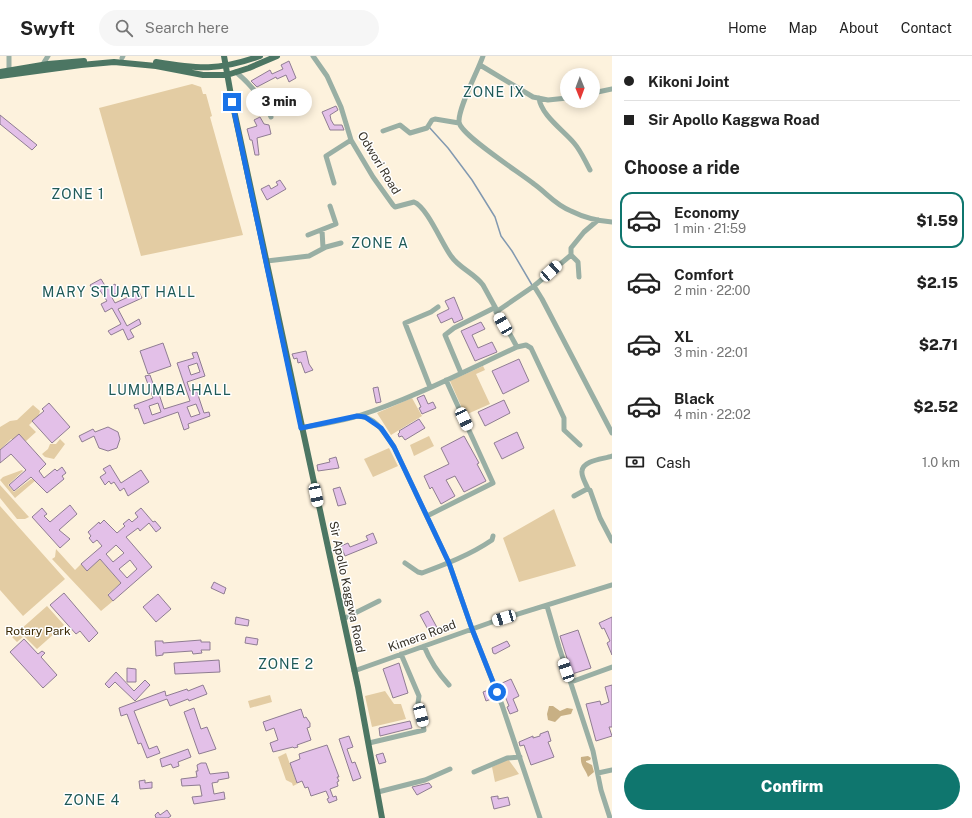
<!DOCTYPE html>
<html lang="en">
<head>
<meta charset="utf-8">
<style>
  body { margin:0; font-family:"Public Sans",sans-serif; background:#f6f6f6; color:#222; height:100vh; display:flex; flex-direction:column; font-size:15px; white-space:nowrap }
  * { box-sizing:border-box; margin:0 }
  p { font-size:13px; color:#767676 }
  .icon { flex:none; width:22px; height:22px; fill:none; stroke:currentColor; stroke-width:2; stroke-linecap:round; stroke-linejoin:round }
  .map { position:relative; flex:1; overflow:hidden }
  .side { display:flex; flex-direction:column; background:#fff; width:360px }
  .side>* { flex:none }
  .banner { display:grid; align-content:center; height:88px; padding:0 12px; background:#fff }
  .needle { width:26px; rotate:179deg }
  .tools { position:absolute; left:560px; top:12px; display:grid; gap:8px }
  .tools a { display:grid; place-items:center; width:40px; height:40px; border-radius:50%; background:#fff; box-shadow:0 2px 10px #0003; font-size:20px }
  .end { position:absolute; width:18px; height:18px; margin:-9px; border:5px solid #1a73e8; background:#fff; box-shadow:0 0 0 2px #fff }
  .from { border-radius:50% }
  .bubble { position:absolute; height:28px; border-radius:14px; background:#fff; box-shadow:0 2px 10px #0003; font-size:13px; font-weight:800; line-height:28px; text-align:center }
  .car { position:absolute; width:12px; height:24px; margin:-12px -6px; border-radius:5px; box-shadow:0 0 3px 1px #0007; background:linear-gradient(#fff 24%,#345 0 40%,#fff 0 76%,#345 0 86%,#fff 0) }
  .banner b { display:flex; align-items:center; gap:14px; height:38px; font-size:15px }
  .banner b+b { border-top:1px solid #e0e0e0 }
  .banner i { width:10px; height:10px; background:#222 }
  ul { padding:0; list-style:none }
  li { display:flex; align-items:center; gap:12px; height:56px; margin:0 8px 6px; padding:0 4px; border:2px solid transparent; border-radius:12px }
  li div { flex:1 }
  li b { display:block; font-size:15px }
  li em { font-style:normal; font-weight:800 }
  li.current { border-color:#0f766e }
  li>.icon { width:36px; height:36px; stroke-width:1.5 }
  h2 { padding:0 12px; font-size:18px; line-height:48px }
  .pay { display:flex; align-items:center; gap:10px; height:44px; padding:0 12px; font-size:15px }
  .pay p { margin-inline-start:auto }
  .cta { display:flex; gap:8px; margin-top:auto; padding:8px 12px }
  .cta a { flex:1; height:46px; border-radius:24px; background:#0f766e; color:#fff; font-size:16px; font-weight:800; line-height:46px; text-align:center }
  header { display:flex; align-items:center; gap:24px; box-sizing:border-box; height:56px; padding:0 20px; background:#fff; border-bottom:1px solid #e0e0e0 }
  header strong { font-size:19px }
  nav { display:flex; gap:22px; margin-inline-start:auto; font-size:14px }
  .search { width:280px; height:36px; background:#f6f6f6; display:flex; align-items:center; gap:10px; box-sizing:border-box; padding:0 14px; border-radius:22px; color:#767676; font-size:15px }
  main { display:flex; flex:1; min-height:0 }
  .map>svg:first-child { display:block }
  .green { fill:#e3cca3 }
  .forest { fill:#c8b084 }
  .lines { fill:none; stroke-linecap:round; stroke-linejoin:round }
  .stream { stroke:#8299b0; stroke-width:1.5 }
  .building { fill:#e3c0e8; stroke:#8f7d92; fill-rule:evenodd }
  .minor { stroke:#99afa4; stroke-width:5 }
  .major { stroke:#4c7663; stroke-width:6 }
  .route { stroke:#1a73e8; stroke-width:5 }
  .labels { text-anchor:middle; stroke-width:3; stroke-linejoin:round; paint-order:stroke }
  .street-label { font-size:12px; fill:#363127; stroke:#fff }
  .park-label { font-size:12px; fill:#3b2a04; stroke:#fff }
  .quarter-label { font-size:14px; letter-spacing:1px; fill:#1f5a58; stroke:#fff }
</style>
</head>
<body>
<header>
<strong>Swyft</strong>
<div class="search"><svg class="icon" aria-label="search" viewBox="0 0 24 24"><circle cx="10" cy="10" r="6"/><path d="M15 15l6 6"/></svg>Search here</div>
<nav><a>Home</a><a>Map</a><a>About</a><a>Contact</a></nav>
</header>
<main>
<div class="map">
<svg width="612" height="762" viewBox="0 0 612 762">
  <rect width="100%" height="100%" fill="#fdf2dd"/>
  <!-- green -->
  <path class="green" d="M192,28L201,31L203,38H206L212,60L210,61L243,179L141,200L99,52Z
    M483,310L485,314L476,318L490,348L465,359L450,325Z
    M412,342L422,360L391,379L377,357Z
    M33,349L40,355L39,359L29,369L36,376L26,385L11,383L0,394V371L10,365L17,364Z
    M429,380L434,390L414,400L410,389Z
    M60,383L65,388L54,403L45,401L42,398L48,393L50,388H56Z
    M389,392L398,410L373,421L364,403Z
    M22,414L23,415L8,429L14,436L31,423L36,424L15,442L0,424L3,421Z
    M0,429L29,461L25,463H17L0,442Z
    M0,450L65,523L23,560L0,534Z
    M554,453L576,510L519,526L503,482Z
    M56,493L75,514L81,508L87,514L100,503L121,527L108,538L113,545L101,555L52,503L55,501Z
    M47,550L64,569L37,593L24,580L17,586L12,581Z
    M385,635L394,648H401L406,663L372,671L365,640Z
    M270,639L272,646L250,652L248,645Z
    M286,697L297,728L293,730L292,727L286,724L278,701Z
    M508,703L519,718L495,726L492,711Z"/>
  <!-- forest -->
  <path class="forest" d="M549,650H553L560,655L567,652L573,653L571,658L561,660L555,666L548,664L547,658Z
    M588,700L591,702L590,704L586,705V706L592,709L594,716L588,721C586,714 580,710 581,701Z"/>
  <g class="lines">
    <!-- stream -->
    <path class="stream" d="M429,71L448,92L472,124L495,161L501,180L512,195L532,229"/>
  </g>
  <!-- building -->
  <path class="building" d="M289,5L296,22L289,26L286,19L277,23L276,21L257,31L251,25L270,14L272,18L283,13L281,9Z
    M336,50L338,54L330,59L331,64L334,69H342L344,74H330L322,56Z
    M0,59L37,89L32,94L0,68Z
    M260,61L264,68L269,69L271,78L257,82L259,99H255L252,84H250L247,73L257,70L254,64Z
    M280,124L286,133L267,144L261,133L269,129L271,133L278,129L276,126Z
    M101,223L107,233L115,228L119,236L111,240L115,247L139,236L142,242L118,253L127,270L139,263L141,268L130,274L134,281L128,284L123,273L111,279L108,275L121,268L112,252L105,256L101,248L107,245L99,233L94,236L90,229Z
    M454,241L463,263L454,267L452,262L441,267L437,259L449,253L445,245Z
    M481,266L485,273L472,279L478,292L492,286L497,296L475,305L461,275Z
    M163,287L171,310L148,318L140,295Z
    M306,295L309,308L313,314L305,317L301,306L298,307L297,302L294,303L292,298Z
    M197,296L205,320L187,326L190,335L196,333L204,357L209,356L210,360L188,368L189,372L184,374L178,356L144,368L138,352L135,353L134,349L153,342L145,320L150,319L156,336L158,335L164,353L190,345L177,307L194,302L192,297ZM197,307L200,316L191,319L188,310ZM158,347L161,356L152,359L149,350ZM196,348L200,358L191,361L187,351Z
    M519,303L529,325L503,338L492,315Z
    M378,331L381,346L376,347L373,332Z
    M424,339L428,348L433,346L436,352L422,358L419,352L421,351L417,342Z
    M504,344L510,357L485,370L478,356Z
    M49,347L70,371L52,387L32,365L44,355L42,353Z
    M419,363L425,372L405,384L402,380L399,381L398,378L400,376L399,375Z
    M108,371L118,376L120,383L117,392L108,395L99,392L94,380L82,386L79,380L93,373L95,376Z
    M517,376L524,392L502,403L494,387Z
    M19,378L46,408L39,415L44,422L55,413L57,415L62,411L66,417L62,420L64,423L47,437L31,421L14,435L9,429L26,414L11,398L0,407V394Z
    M464,380L479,407L477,408L486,425L464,436L455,420L446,424L455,440L441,448L432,431L430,433L424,420L449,408L441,392Z
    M336,401L339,412L318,415L317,409L330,406L329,403Z
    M110,409L121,427L141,414L149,426L128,440L124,432L120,435L114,426L111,428L109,425L105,429L100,421L106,417L103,413Z
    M340,431L346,448L338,450L333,433Z
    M70,449L77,458L59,474L70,483L60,492L32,461L42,452L47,458L44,460L50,466Z
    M141,452L153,466L155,465L161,472L156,476L149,467L140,475L138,472L126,481L152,511L113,545L108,539L121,527L100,503L87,515L81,508L102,490L97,484L93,487L89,482L91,480L88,476L99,466L100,468L104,464L117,477L125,470L123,468L129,463L132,466L138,461L135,457ZM116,489L124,497L113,506L106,498ZM130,504L137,513L127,522L119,513Z
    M373,477L377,487L345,500L341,490L348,487L350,491L368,484L366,480Z
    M214,526L226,532L224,538L211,532Z
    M64,537L98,577L89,586L80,575L76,578L50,549Z
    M158,538L171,553L156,566L143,551Z
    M428,555L440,577L432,581L420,559Z
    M236,561L249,564L248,570L235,568Z
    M612,561V599L607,587L610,585L604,572L602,573L599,567Z
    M578,574L591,612L572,618L560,580Z
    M246,581L258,583L257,589L245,587Z
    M24,583L38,598L42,595L45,597L41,601L57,619L43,632L10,596Z
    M201,584V586H210V594H201L202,597L193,598L192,595L163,597V599L156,600L155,585H163V587Z
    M507,585L510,590L495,598L493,597L492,592Z
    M219,604L220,616L175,618L174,607Z
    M399,607L408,637L393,642L383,613Z
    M127,612L136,613V626H127Z
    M116,616L134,635L145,624L150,629L135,645L115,626L109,632L105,628Z
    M511,623L519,640L513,643L518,655L510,658L507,651L509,650L500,628Z
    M203,629L207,638L189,645L188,643L170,650L167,643L134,655L149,693L157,690L160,697L147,702L141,687L138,688L127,658L121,660L119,652L165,635L166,640L187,633L188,635Z
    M612,629V671H609L612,680L596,685L586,648L600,645L601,649L609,646L605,631Z
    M491,633L494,642L486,645L483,636Z
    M194,652L201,673L207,671L216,693L199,698L184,656Z
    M301,653L304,662L306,661L310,667V671L307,672L311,684L297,689L298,691L294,692L293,691L273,696L270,687L278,684L274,672L266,675L263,666Z
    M410,665L412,672L380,680L379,672Z
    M548,675L551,685L548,686L554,701L531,709L524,689L520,690L519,686L533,680V682L540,680V678Z
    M349,680L353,691L347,693L352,707L355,706L361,722L353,725L339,683Z
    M327,689L339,721H337L339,725L337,726L338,730L330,733L333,741L336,740L337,744L329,747L327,743L329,742L326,735L311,740L308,731L305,732L302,725L297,727L290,707L300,703L299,698Z
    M188,693L191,701L178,706L179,710L173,712L171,708L162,711L160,703Z
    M383,697L386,706L379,708L376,699Z
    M201,707H206L210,718L228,716L229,722L218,724V726L212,727L214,738L224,736L225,743L194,748L192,741L202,740L200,729L182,730L181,723L197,721L196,715H198L197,709Z
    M145,724V727L152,726V732L140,733L139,725Z
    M429,727L432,731L417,739L412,731Z
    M498,740V743L508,741L510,749L494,753L491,741Z
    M167,754L171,760L168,762H156L155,759L158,756L160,759Z"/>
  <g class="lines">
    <!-- minor -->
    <path class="minor" d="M9,0V14
      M313,0L327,20L341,51L351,84L373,121L393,149L395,151L414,146C427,151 442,188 451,200C459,212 474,217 483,229L517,291
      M483,0C478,15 458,52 459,66C460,79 522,118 534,128C548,138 554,148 571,155C583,161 598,165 612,166
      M122,2L123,0
      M43,8L48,0
      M480,9L533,41L548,44L567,42
      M236,16C250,28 264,44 271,61
      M593,37L612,33
      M539,42C541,59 563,74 574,87C581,95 585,105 590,114
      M383,75L400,69L410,77L427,72L432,64L435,63L459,67
      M334,127L326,100L351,84
      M322,174L323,192
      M308,179L336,168L330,150
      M267,205L309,200L326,191L341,187
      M579,221L578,206L571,199V192L584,176L598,164
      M534,230L542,243L612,377
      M496,256L534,230L571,199
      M461,317L445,279L454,272L494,252
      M430,331L405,267L431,256L438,251
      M357,360C376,360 385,378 394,391L449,507L472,573L502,649L540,762
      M301,372C320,368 340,366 358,360C413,342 465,315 517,291L526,289L531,292L564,362V374L580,389
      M588,433C586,428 581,420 582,415C583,404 604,403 612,400
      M574,440L587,433L590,434L600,462L612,485
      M427,460L493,427L446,324
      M405,507L418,516L422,517C446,508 470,499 492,484L493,480
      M547,550L559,591L593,695L601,734L610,762
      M343,563L379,545
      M424,590C430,605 438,617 449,629
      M354,615L492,566L612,529
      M571,626L612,611
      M369,687L424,674L418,647L419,640L401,598
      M474,716L507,702L520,701
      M598,717L612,714
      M378,736L425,724L450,713"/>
    <!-- major -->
    <path class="major" d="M224,0L232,45L358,631L382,762
      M156,6C198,13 219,15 260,0
      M0,16L48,8L84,5
      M0,20L81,9L114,6L156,10L203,19H227L249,12L277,0"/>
  </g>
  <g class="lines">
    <!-- route -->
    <path class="route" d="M232,46L301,372L357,360L365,361L381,372L394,391L449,507L472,573L497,636"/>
  </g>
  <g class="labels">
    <!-- street labels -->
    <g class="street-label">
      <text transform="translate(379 107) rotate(59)" y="4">Odwori Road</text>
      <text transform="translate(347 531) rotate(78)" y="4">Sir Apollo Kaggwa Road</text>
      <text transform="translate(422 580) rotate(-20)" y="4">Kimera Road</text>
    </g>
    <!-- park labels -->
    <g class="park-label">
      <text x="38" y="579">Rotary Park</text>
    </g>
    <!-- quarter labels -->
    <g class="quarter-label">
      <text x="494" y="41">ZONE IX</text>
      <text x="78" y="143">ZONE 1</text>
      <text x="380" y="192">ZONE A</text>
      <text x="119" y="241">MARY STUART HALL</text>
      <text x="170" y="339">LUMUMBA HALL</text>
      <text x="286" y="613">ZONE 2</text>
      <text x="92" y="749">ZONE 4</text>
    </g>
  </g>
</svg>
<div class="tools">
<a><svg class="needle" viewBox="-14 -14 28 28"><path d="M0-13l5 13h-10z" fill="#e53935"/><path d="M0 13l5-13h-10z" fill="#767676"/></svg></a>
</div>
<i class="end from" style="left:497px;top:636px"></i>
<i class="end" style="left:232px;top:46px"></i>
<div class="bubble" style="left:246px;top:32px;width:66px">3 min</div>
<i class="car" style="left:551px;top:215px;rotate:48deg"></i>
<i class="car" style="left:503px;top:268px;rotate:330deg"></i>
<i class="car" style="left:464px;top:363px;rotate:155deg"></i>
<i class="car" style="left:316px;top:439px;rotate:168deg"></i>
<i class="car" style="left:504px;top:562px;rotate:253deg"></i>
<i class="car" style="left:566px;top:614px;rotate:341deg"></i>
<i class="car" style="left:421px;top:659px;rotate:165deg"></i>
</div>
<section class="side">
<div class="banner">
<b><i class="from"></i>Kikoni Joint</b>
<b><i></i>Sir Apollo Kaggwa Road</b>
</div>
<h2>Choose a ride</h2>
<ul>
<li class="current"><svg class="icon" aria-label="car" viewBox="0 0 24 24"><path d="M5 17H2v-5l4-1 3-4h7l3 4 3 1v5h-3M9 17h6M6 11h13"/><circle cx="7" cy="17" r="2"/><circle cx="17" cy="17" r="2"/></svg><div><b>Economy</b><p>1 min · 21:59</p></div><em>$1.59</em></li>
<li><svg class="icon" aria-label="car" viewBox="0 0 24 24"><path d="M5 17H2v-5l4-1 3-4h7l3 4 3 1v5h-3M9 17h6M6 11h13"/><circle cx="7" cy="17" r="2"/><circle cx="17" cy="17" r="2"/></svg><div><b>Comfort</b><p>2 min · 22:00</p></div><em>$2.15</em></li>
<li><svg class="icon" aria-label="car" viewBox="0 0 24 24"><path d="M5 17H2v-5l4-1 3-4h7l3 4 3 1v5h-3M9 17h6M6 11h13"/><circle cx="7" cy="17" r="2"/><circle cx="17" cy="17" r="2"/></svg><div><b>XL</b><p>3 min · 22:01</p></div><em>$2.71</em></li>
<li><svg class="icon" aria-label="car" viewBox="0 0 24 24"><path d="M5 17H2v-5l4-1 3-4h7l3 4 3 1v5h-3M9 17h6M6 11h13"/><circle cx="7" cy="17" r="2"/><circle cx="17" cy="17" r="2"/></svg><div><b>Black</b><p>4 min · 22:02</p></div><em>$2.52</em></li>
</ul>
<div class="pay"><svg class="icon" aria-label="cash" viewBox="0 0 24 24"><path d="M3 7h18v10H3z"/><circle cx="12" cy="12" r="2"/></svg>Cash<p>1.0 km</p></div>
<div class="cta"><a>Confirm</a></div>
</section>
</main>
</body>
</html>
